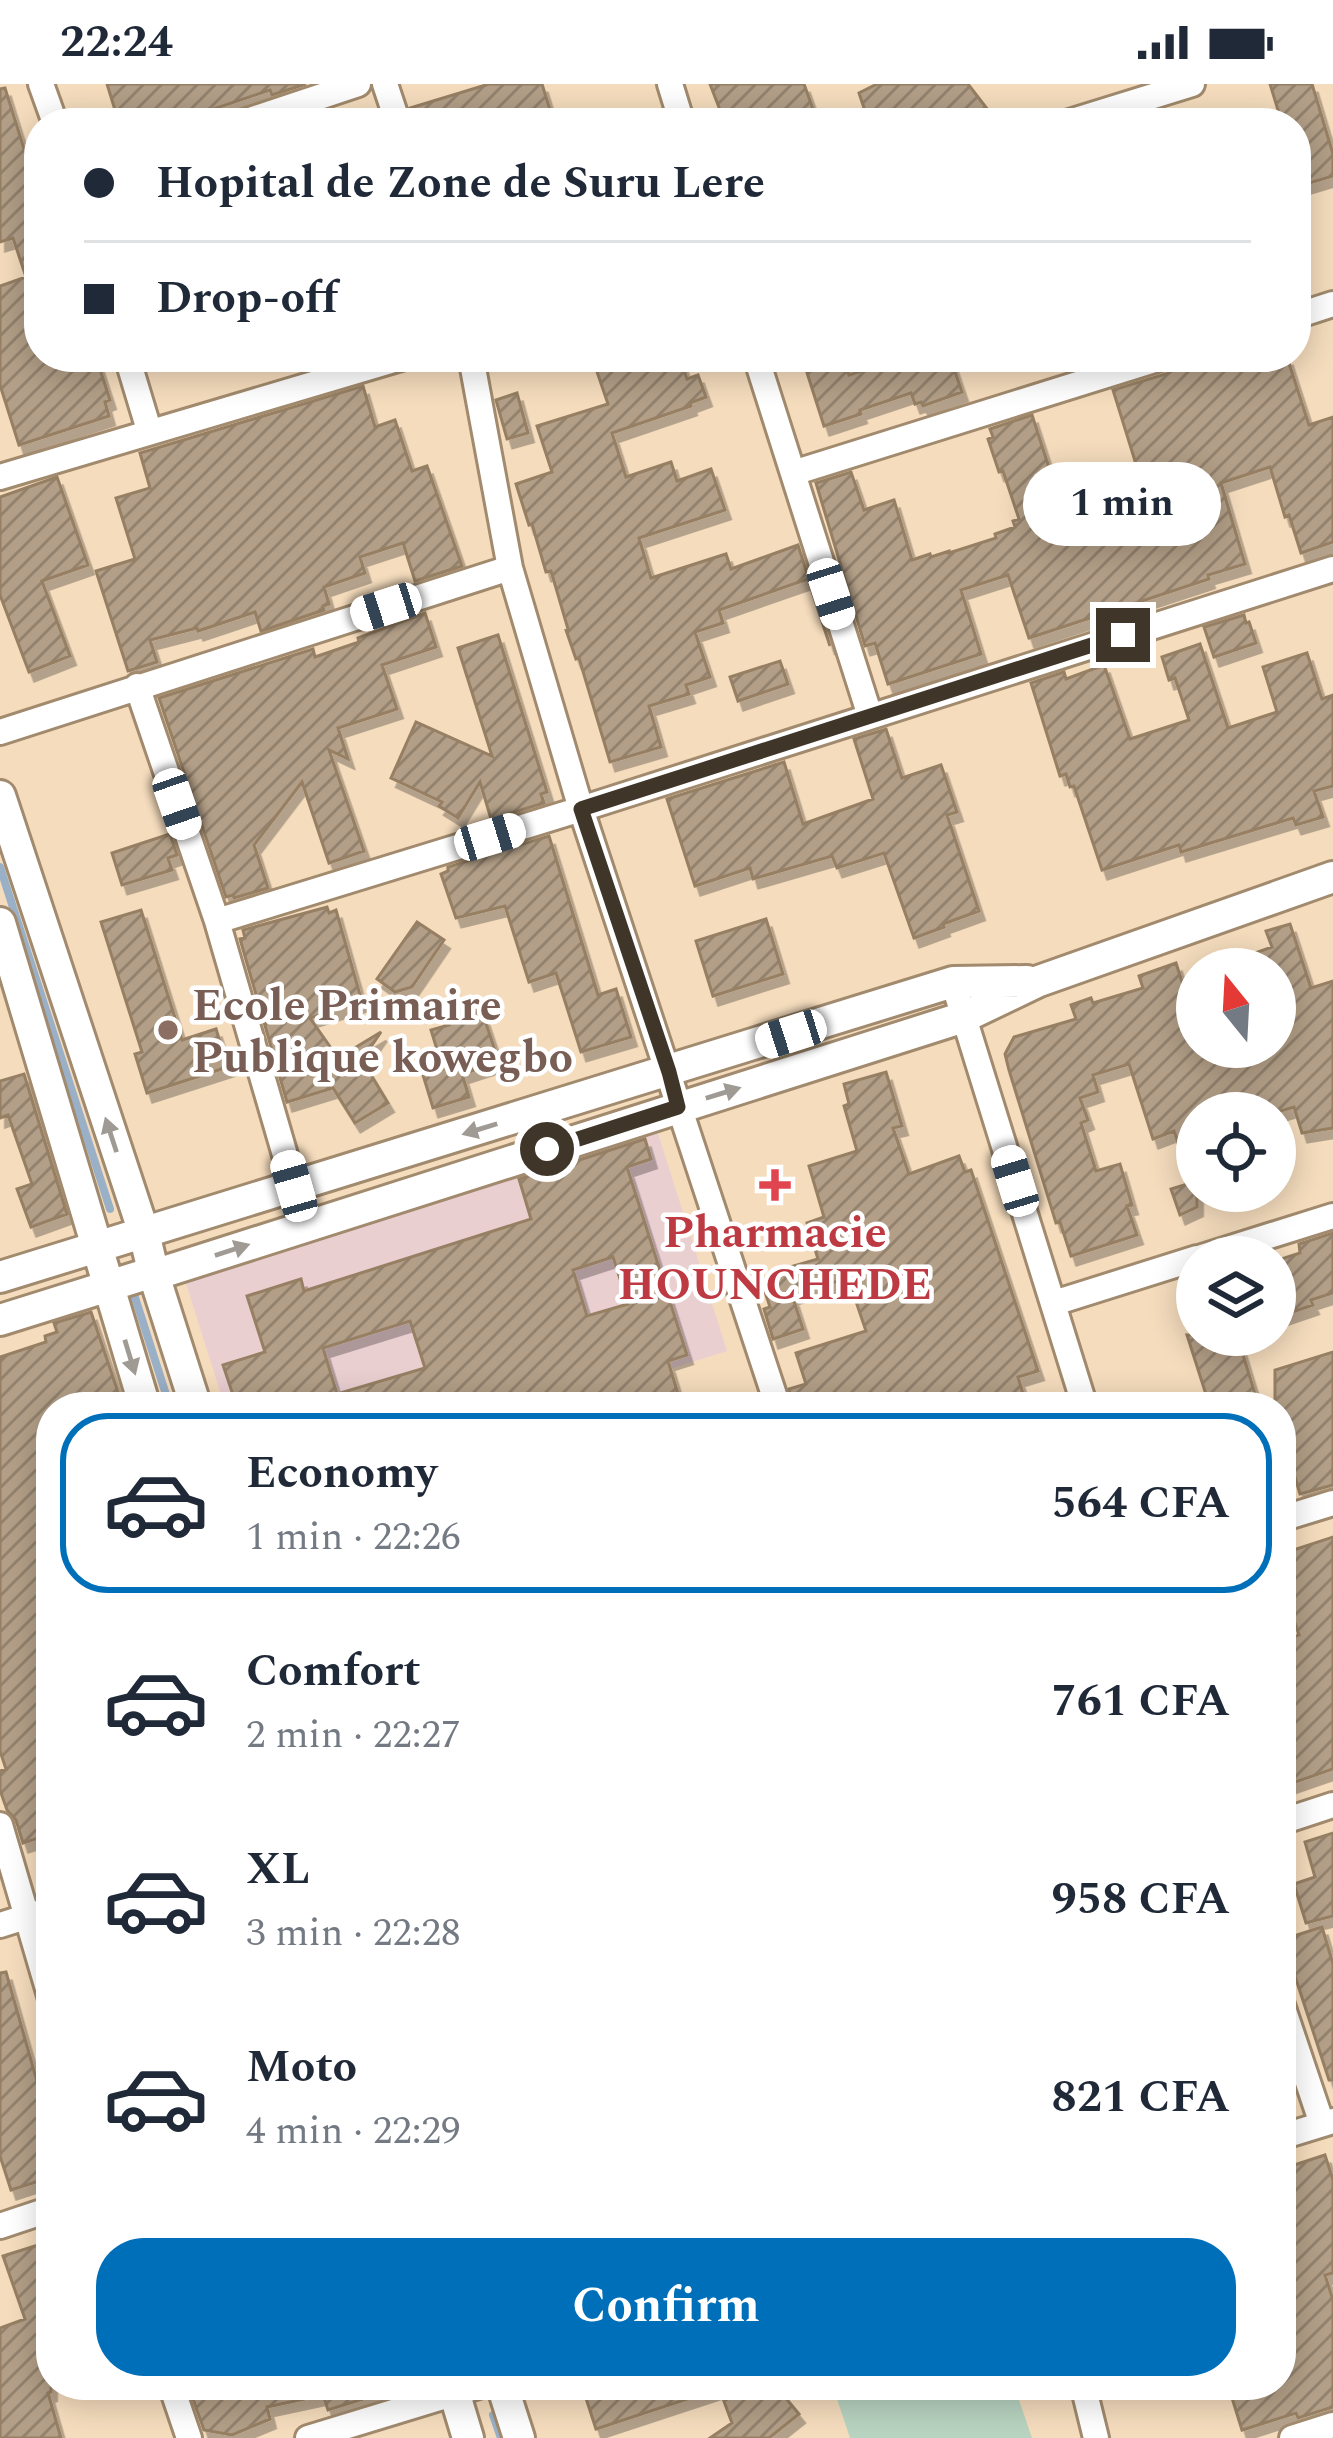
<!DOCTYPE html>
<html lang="en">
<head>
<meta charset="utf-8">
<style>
  body { margin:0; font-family:Spectral,serif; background:#f6f6f7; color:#1f2937; height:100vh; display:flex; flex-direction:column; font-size:45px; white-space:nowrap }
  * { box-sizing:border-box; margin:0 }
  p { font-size:39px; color:#747a83 }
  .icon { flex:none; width:66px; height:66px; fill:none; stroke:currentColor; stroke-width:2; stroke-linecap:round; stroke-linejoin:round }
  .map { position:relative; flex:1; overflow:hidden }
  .sheet { position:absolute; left:36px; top:1308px; width:1260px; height:1008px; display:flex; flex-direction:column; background:#fff; border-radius:48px; box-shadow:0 6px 30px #0003 }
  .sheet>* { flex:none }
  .banner { position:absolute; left:24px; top:24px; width:1287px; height:264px; border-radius:48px; box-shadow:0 6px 30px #0003; display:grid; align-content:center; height:264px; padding:0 60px; background:#fff }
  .needle { width:78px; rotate:342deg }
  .buttons { position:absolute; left:1176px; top:864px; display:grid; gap:24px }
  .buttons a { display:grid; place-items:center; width:120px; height:120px; border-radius:50%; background:#fff; box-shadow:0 6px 30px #0003; font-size:60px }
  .end { position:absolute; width:54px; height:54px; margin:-27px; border:15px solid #3f3629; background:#fff; box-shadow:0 0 0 6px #fff }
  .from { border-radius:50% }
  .bubble { position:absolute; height:84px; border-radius:42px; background:#fff; box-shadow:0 6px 30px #0003; font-size:39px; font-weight:700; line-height:84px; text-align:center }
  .car { position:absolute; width:36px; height:72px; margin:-36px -18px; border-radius:15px; box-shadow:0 0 9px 3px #0007; background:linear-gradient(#fff 24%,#345 0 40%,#fff 0 76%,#345 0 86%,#fff 0) }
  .banner b { display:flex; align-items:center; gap:42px; height:114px; font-size:45px }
  .banner b+b { border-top:3px solid #e0e1e3 }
  .banner i { width:30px; height:30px; background:#1f2937 }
  ul { padding:21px 0 0; list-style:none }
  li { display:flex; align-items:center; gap:36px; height:180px; margin:0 24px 18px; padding:0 36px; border:6px solid transparent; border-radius:48px }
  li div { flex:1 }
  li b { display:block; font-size:45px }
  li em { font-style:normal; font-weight:700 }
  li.on { border-color:#006fb9 }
  li>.icon { width:108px; height:108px; stroke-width:1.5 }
  .primary-button { display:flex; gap:24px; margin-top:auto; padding:24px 60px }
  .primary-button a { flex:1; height:138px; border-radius:48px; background:#006fb9; color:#fff; font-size:48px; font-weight:700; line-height:138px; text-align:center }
  .status { display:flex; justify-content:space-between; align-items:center; height:84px; padding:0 60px; background:#fff; direction:ltr }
  .status svg { height:33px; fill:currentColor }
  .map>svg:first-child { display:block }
  .medical { fill:#eacfd1 }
  .pitch { fill:#b8d3c0 }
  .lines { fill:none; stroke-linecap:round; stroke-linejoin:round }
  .stream { stroke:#9ab0c7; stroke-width:8 }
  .building { fill:url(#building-hatch); stroke:#967f63; stroke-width:3; fill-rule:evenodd; filter:url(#shadow) }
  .minor-casing { stroke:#a18a6d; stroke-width:30 }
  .tertiary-casing { stroke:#a18a6d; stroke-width:36 }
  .minor { stroke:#fff; stroke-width:24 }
  .tertiary { stroke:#fff; stroke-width:30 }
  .oneway { fill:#9f9a94 }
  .route { stroke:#3f3629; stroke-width:15 }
  .education-dot { fill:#8d6e63; stroke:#fff; stroke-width:4.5 }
  .health-dot { fill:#e0444e; stroke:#fff; stroke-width:4.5 }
  .labels { text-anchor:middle; stroke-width:9; stroke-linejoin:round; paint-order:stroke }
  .education-label { font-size:45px; font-weight:bold; fill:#785e54; stroke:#fff; text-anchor:start }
  .health-label { font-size:45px; font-weight:bold; fill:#be3a42; stroke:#fff }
</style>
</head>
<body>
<div class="status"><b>22:24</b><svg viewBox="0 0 49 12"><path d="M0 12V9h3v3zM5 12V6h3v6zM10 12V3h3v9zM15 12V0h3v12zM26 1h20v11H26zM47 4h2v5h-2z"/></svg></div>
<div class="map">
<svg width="1333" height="2354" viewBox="0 0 1333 2354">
  <defs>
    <pattern id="building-hatch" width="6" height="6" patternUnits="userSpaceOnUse" patternTransform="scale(3)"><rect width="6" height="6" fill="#b39f87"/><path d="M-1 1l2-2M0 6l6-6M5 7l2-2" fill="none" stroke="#93826e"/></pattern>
    <filter id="shadow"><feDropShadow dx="5.5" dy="9" stdDeviation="0" flood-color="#0004"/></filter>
  </defs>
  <rect width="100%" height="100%" fill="#f5dcbd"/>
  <!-- medical -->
  <path class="medical" d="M655,1040L727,1267L549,1323H225L183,1190Z"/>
  <!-- pitch -->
  <path class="pitch" d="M839,2301H1014L1032,2354H850L833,2303Z"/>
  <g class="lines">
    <!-- stream -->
    <path class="stream" d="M0,783L110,1125
      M132,1204L170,1323
      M493,2331L501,2354"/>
  </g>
  <!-- building -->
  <path class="building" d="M107,0H306L272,11L270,6L172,39H119Z
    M489,0H542L554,39H414L410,24Z
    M710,0H804L818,39H725Z
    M877,0H968L988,26L971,39H869L859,9Z
    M1270,0H1312L1333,70V92L1296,103V39H1282Z
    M5,4L34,97L39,95V273H96L110,316L105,318L109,332L19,361L0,301V202L26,193L13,154L0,158V5Z
    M592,273H680L687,295L698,291L706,313L690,319L691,322L612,349L626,393L671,378L677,397L711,385L725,426L639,454L651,494L726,470L731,485L798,461L830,562L808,495L719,526L723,539L695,548L710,593L686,601L689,610L649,622L661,663L610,678L579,574L576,575L566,546L568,545L551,487L546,488L532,440L529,441L516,400L552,388L537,342L608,320Z
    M802,273H843L849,291L903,273H950L962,308L923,322L921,318L915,320L911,309L860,326L861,330L824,342Z
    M1192,273H1287L1309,341L1333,333V458L1301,469L1289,431L1285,433L1270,383L1221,399L1245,480L1208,491L1209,495L1029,554L1008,491L961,506L981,570L888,600L875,559L865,562L816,399L851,388L864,426L894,416L912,476L930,470L931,473L949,467V469L996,454L995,450L1015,443L1013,437L1019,435L1003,387L999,388L988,355L993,353L990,345L1032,331L1063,427L1072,424L1073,428L1144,406L1113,306L1169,289L1178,282L1194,277Z
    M363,302L375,343L395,336L412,387L427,382L462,482L415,497L403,459L360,473L365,489L324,503L329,520L323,522L324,526L261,547L255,528L198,547L197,544L150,556L157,578L128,587L96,487L135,475L116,414L150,404L140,369Z
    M517,309L528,349L507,355L496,316Z
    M57,393L88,481L42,497L70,572L29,588L0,511V413Z
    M425,529L436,563L382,581L397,625L338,644L348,675L329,666L364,767L329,779L302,698L254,761L268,804L234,814L233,811L226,813L159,614L313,565L315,573L359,558L358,554Z
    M1244,531L1246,539L1249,538L1256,559L1214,573L1204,543Z
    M498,551L547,708L541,710L544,719L491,735L480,698L458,734L439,722L442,718L391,694L416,638L492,672L458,564Z
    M1200,560L1228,644L1277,628L1263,583L1307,569L1322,615L1333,611V702L1314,707L1323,733L1296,741L1293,734L1181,768L1179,761L1102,786L1074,702L1070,703L1066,690L1060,692L1031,599L1064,588L1066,595L1104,581L1130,655L1189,636L1175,594L1169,596L1162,573Z
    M780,577L788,600L738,617L730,593Z
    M886,645L902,694L941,681L957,728L947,731L979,827L943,840L944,843L914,854L884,769L837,784L832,772L753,795L750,784L695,802L667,715L784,678L803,740L873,715L854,655Z
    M170,750L177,771L168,774L172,786L122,801L112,769Z
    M549,752L598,911L616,905L631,953L581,968L556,889L529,898L505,822L456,834L441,790L448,787V783Z
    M327,823L329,829L336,826L362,918L310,934L338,974L381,948L362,976L388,1019L355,1039L333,1004L287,1018L240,855L245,854L243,846Z
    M141,826L182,956L216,945L228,983L147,1009L135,970L142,968L101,838Z
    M766,835L783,890L713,912L696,857Z
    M417,838L444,856L412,903L395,908L377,895Z
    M1290,840L1311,904L1333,897V1044L1302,1049L1294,1023L1274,1029H1197V1123L1180,1131L1171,1105L1191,1099L1174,1047L1153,1055L1129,980L1093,991L1098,1008L1080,1014L1088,1036L1081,1039L1096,1087L1120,1080L1132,1121L1127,1122L1137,1151L1071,1172L1060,1138L1056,1139L1009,986L1005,970L1014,953L1076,935L1071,921L1091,914L1093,919L1143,904L1139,892L1176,879L1183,901L1197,896V963H1275V885H1219V882L1272,863L1266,847Z
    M479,919L499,978L462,990L469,1013L433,1024L423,991L443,985L431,946L449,941L445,930Z
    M886,988L902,1042L893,1044L909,1090L959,1072L965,1088L971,1086L1038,1287L1018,1293L1027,1323H794L789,1305L806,1300L796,1269L866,1247L848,1194L792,1211L803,1245L773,1255L764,1225L770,1223L761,1196L784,1189L783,1185L818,1175L807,1139L824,1133L809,1082L857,1067L844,1022L849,1020L844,1000Z
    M24,990L67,1130L31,1143L17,1105L32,1100L8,1031L0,1034V997Z
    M645,1055L651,1075L627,1083L687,1271L668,1277L682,1323H237L223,1281L265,1268L247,1212L301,1195L304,1207L531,1135L519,1095ZM613,1173L628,1220L587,1232L573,1186ZM410,1237L425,1284L337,1310L323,1264Z
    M1333,1149V1209L1311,1216L1313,1221L1275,1234V1177L1300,1169L1299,1160Z
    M91,1228L123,1323H51V1648L43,1651L51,1677V1692L45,1694L51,1713V1750L23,1759L16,1736L7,1726L0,1706V1687L6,1685L0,1667V1273L46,1258L45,1252L57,1248L54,1239Z
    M1187,1251H1237L1259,1323H1210Z
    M1333,1268V1401L1300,1410L1292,1383L1281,1387V1323L1275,1322V1286Z
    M1333,1453V1685L1281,1703V1557L1299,1551L1281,1498V1470Z
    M1333,1749V1832L1306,1839L1294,1800L1315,1793L1305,1758Z
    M1322,1843L1333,1880V1996H1329L1293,1886L1285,1888L1281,1876V1856Z
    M6,1888L42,2015L47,2014L51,2026V2066L37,2070L45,2095L11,2106L0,2072V1889Z
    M1325,2071L1333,2096V2189L1325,2191L1333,2216V2323L1298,2334L1296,2329L1242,2346L1228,2301H1281V2099L1289,2097L1285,2084Z
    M41,2160L51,2187V2308L48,2309L61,2354H0V2244L25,2235L3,2172Z
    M188,2301H391L392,2306L328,2326L323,2311L267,2323L270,2335L232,2351L204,2346Z
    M607,2301H718V2305L596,2345L584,2308Z
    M718,2301H775L799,2330L769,2354H710L732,2339Z"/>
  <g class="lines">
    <!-- minor casing -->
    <g class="minor-casing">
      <path id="minor" d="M41,0L55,39
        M385,0L398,39
        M670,0L682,39
        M241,39L358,0
        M1066,39L1192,0
        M1296,232L1333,220
        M127,273L149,346
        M471,273L510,484L581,725L778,1323
        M756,273L870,632
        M793,389L1164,273
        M0,393L404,273
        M137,602L217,837L294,1102
        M0,648L510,484
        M217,837L581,725L1333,485
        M953,898L1085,1323
        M1202,1173L1333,1132
        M1054,1219L1197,1174
        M1281,1435L1333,1419
        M1281,1738L1333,1721
        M0,1741L51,1915
        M0,1841L51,1825
        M1281,1918L1322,2040
        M1281,2053L1333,2037
        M0,2142L51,2125
        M171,2301L189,2354
        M1083,2301L1096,2354
        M308,2354L482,2301
        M1292,2354L1333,2341"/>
    </g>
    <!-- tertiary casing -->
    <g class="tertiary-casing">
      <path id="tertiary" d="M0,712L144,1149L154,1191L196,1323
        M0,839L145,1323
        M0,1193L953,898L1027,897
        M0,1236L147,1190L154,1191L964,933L1039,897L1333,793
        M452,2301L468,2354
        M502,2301L519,2354"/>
    </g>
    <!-- minor -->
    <use href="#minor" class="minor"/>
    <!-- tertiary -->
    <use href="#tertiary" class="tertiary"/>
  </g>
  <!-- one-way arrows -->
  <defs><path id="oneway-solid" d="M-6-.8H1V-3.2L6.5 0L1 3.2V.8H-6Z" transform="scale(3)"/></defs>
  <g class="oneway">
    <use href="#oneway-solid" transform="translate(723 1009) rotate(-17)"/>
    <use href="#oneway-solid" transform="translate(480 1045) rotate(163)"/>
    <use href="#oneway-solid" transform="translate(111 1051) rotate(-108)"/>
    <use href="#oneway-solid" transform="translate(232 1166) rotate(-18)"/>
    <use href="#oneway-solid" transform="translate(130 1273) rotate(73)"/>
  </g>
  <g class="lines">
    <!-- route -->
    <path class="route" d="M547,1065L678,1023L669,988L581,725L1123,551"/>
  </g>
  <!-- markers -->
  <circle class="education-dot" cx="168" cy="946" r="12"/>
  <path class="health-dot" d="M769 1083h12v12h12v12h-12v12h-12v-12h-12v-12h12z"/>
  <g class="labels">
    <!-- education labels -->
    <g class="education-label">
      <text x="192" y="936">Ecole Primaire<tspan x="192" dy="52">Publique kowegbo</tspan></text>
    </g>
    <!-- health labels -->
    <g class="health-label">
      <text x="775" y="1163">Pharmacie<tspan x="775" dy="52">HOUNCHEDE</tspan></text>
    </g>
  </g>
</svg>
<div class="buttons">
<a><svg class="needle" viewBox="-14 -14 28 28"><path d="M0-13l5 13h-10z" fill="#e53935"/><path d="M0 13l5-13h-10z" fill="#747a83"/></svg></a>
<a><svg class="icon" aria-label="locate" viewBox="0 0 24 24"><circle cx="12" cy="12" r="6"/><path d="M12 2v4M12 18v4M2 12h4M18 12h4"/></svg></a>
<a><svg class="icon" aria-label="layers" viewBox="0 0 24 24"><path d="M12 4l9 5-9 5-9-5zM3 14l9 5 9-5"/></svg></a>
</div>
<i class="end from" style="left:547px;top:1065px"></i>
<i class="end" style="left:1123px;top:551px"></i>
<div class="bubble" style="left:1023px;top:378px;width:198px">1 min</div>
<i class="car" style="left:831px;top:510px;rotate:162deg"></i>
<i class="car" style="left:386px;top:523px;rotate:252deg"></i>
<i class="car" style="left:177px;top:720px;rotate:161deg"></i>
<i class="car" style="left:490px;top:753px;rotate:73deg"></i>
<i class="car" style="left:791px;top:950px;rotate:252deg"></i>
<i class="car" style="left:1015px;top:1097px;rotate:343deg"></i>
<i class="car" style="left:294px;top:1102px;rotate:344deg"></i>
<div class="banner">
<b><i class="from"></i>Hopital de Zone de Suru Lere</b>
<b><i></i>Drop-off</b>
</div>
<section class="sheet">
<ul>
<li class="on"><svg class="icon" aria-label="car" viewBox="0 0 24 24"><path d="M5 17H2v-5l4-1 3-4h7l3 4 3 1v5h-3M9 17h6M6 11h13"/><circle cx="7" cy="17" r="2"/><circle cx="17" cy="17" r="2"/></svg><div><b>Economy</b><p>1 min · 22:26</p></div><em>564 CFA</em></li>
<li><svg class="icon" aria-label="car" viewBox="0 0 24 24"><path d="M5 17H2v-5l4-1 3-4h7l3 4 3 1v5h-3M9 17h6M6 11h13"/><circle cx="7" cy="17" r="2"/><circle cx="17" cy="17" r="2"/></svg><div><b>Comfort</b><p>2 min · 22:27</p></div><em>761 CFA</em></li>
<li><svg class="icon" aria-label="car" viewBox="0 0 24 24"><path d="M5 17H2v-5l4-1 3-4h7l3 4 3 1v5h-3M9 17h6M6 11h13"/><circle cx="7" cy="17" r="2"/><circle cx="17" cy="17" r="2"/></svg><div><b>XL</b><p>3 min · 22:28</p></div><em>958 CFA</em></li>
<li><svg class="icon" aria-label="car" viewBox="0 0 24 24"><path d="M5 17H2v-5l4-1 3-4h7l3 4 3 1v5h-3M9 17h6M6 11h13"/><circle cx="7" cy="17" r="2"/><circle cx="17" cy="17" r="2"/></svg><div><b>Moto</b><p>4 min · 22:29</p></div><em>821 CFA</em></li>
</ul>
<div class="primary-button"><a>Confirm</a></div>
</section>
</div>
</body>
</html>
